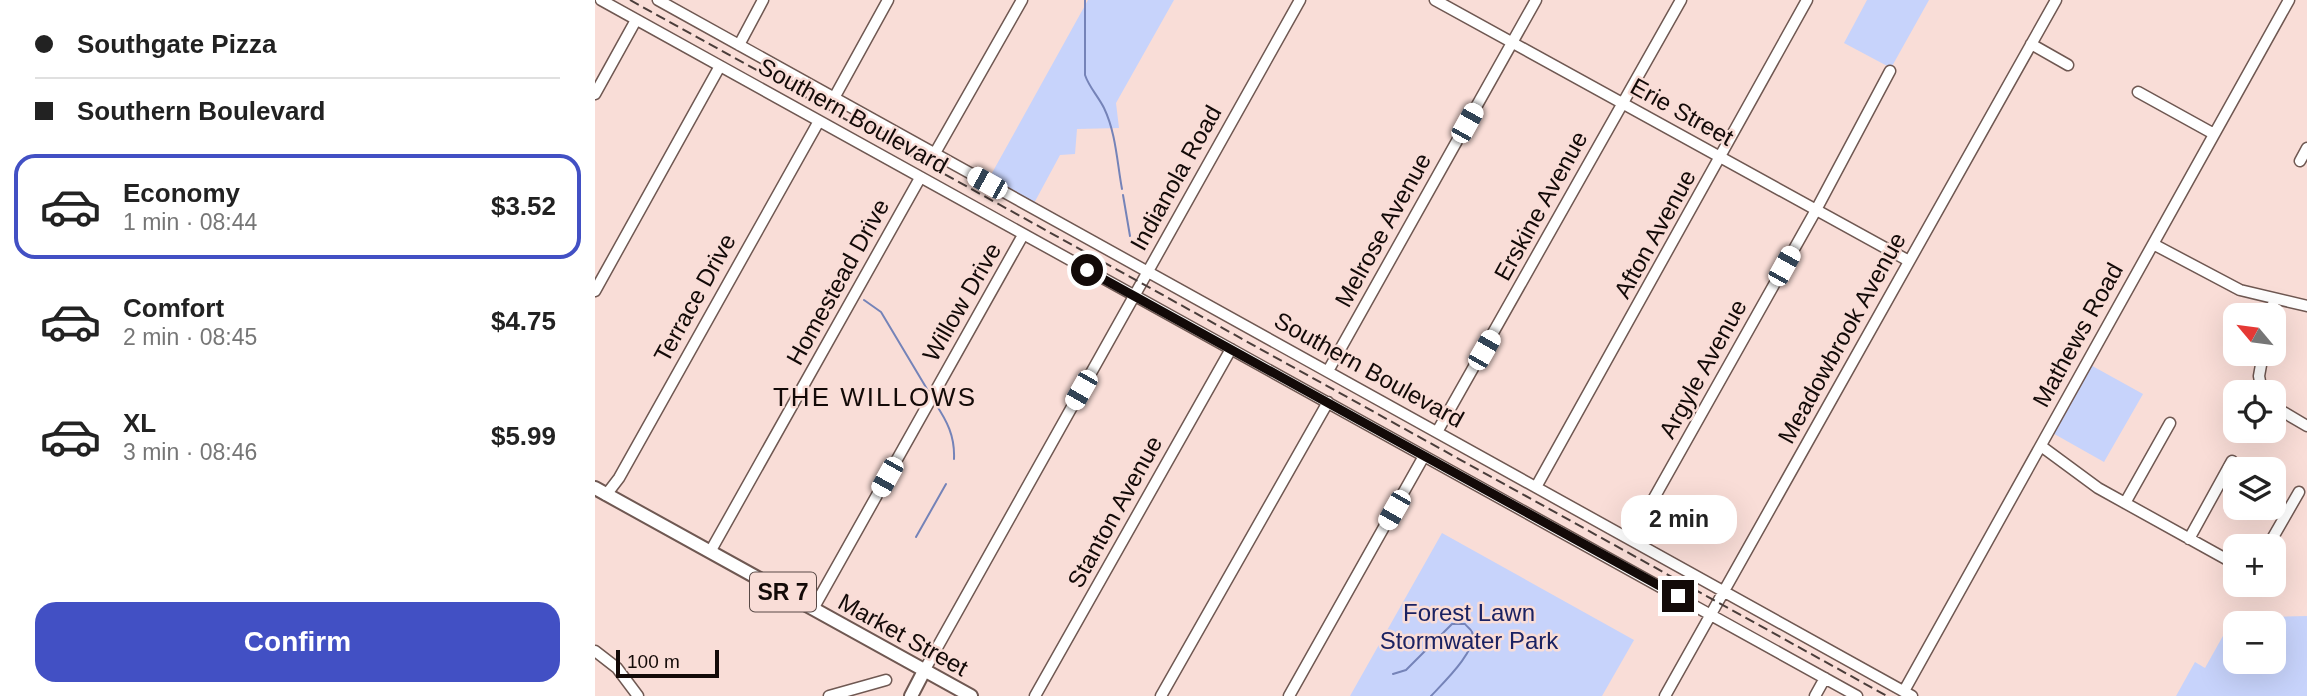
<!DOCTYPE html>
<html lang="en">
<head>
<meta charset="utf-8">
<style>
  body { margin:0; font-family:Arial,sans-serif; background:#f6f6f6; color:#222; height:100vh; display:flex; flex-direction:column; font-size:26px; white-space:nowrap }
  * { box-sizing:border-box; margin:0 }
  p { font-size:23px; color:#767676 }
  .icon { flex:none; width:38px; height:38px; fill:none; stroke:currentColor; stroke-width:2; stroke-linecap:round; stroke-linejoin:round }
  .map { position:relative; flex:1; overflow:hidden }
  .drawer { display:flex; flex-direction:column; background:#fff; width:595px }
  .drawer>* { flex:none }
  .banner { display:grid; align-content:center; height:154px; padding:0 35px; background:#fff }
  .needle { width:46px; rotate:299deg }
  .controls { position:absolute; left:1628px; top:303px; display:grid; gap:14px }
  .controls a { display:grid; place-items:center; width:63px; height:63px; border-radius:14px; background:#fff; box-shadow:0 7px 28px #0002; font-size:35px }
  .scale { position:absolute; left:21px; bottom:18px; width:103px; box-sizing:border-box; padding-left:7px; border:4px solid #130a08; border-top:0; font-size:19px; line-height:24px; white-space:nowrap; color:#130a08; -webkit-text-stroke:5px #f9ddd7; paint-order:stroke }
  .end { position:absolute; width:32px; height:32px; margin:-16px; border:9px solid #130a08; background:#fff; box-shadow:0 0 0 4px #fff }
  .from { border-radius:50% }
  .bubble { position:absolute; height:49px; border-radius:21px; background:#fff; box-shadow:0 7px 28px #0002; font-size:23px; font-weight:600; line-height:49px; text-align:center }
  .car { position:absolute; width:21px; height:42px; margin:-21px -10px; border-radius:9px; box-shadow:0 0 5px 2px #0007; background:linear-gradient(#fff 24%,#345 0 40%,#fff 0 76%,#345 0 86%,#fff 0) }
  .banner b { display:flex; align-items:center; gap:24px; height:66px; font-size:26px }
  .banner b+b { border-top:2px solid #e0e0e0 }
  .banner i { width:18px; height:18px; background:#222 }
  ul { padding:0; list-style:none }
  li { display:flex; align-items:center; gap:21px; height:105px; margin:0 14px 10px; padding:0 21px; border:4px solid transparent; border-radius:21px }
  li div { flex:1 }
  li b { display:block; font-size:26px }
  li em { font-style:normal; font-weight:600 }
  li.current { border-color:#4250c4 }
  li>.icon { width:63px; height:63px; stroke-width:1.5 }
  .button { display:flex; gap:14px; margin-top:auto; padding:14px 35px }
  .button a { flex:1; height:80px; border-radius:21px; background:#4250c4; color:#fff; font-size:28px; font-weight:600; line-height:80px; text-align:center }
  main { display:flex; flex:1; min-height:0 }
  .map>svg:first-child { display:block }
  .green { fill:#c7d3fb; fill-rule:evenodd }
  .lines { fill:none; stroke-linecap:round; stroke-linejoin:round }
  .stream { stroke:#7583b8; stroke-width:2 }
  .minor-casing { stroke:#6f5852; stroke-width:13 }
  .major-casing { stroke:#6f5852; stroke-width:16 }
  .minor { stroke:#fff; stroke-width:10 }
  .major { stroke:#fff; stroke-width:12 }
  .rail { stroke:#4a3d3a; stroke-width:2; stroke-dasharray:10 5; stroke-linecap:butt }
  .route { stroke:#130a08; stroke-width:9 }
  .labels { text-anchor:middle; stroke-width:5; stroke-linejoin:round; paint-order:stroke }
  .shield { fill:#f9ddd7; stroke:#584946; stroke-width:2 }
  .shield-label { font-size:23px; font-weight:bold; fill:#130a08 }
  .street-label { font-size:24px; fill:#130a08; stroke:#f9ddd7 }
  .park-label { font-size:24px; fill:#1b2262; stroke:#f9ddd7 }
  .neighbourhood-label { font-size:26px; letter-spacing:2px; fill:#130a08; stroke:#f9ddd7 }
</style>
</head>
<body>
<main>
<section class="drawer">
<div class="banner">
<b><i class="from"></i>Southgate Pizza</b>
<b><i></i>Southern Boulevard</b>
</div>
<ul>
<li class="current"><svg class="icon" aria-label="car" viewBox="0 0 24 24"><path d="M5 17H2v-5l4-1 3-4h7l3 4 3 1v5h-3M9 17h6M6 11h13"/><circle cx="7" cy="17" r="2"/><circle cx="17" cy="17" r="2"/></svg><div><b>Economy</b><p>1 min · 08:44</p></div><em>$3.52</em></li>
<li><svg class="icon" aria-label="car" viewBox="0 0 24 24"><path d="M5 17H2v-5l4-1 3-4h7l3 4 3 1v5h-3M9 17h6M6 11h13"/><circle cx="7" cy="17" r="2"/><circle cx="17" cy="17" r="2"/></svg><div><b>Comfort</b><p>2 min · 08:45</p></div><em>$4.75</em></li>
<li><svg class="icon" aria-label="car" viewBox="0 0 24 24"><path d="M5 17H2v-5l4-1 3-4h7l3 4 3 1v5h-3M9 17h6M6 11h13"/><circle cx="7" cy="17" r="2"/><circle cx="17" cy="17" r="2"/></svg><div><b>XL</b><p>3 min · 08:46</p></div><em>$5.99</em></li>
</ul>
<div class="button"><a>Confirm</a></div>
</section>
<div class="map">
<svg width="1712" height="696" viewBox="0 0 1712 696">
  <rect width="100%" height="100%" fill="#f9ddd7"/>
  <!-- green -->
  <path class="green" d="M493,0H579L521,103L524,128L482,129L480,154L465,155L437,207L392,182Z
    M1272,0H1334L1296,68L1249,43Z
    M1492,363L1548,394L1509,462L1454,431Z
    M847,533L1039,640L1007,696H755Z
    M1712,616V696H1581L1600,662L1610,668L1638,618ZM1640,623H1678V662H1640Z"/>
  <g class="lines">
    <!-- stream -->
    <path class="stream" d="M490,0V75C494,87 503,96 509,108C521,133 522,162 527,189
      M528,195L535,236
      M269,300L286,312L332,389
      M340,403C352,421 360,436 359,459
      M321,537L351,484
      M798,674L811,670L857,624H870C872,627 876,629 877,632C884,649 847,684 836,696"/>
    <!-- minor casing -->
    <g class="minor-casing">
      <path id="minor" d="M6,0L1262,696
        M63,0L1317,696
        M840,0L1314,261
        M1436,44L1473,65
        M144,45L168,0
        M1543,92L1619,134
        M0,94L41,20
        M239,98L293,0
        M340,153L427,0
        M1705,161L1712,148
        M1558,244L1645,290L1712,306
        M0,291L125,66
        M1676,315L1679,299
        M733,371L941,0
        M1667,392L1664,376L1668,354
        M1678,406L1712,426
        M842,432L1086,0
        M1446,446L1503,488L1640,564
        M941,487L1212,0
        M11,495L24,478L224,121
        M1530,503L1575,423
        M1036,539L1221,210L1295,71
        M1594,539L1637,461
        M1673,546L1704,492
        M115,552L325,178
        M1638,563L1636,573L1640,584
        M1640,584L1646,587L1651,584
        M218,609L428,235
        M0,651L22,668L43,696
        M329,671L705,0
        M1309,691L1694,0
        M234,696L291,680
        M440,696L636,349
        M566,696L733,402
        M694,696L829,456
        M1070,696L1461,0
        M1220,696L1230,678"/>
    </g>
    <!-- major casing -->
    <g class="major-casing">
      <path id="major" d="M0,488L376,696
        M316,696L329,671"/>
    </g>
    <!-- minor -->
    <use href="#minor" class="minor"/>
    <!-- major -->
    <use href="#major" class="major"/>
    <!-- rail -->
    <path class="rail" d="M35,0L1292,696"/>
  </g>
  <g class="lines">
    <!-- route -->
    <path class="route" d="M492,270L1083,596"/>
  </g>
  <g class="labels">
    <!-- shield labels -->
    <rect class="shield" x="155" y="572.5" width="66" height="39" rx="5"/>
    <g class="shield-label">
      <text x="188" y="600">SR 7</text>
    </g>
    <!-- street labels -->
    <g class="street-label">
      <text transform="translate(1087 112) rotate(29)" y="8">Erie Street</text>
      <text transform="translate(258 116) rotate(29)" y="8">Southern Boulevard</text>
      <text transform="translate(581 178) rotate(-61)" y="8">Indianola Road</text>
      <text transform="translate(946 206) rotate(-61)" y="8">Erskine Avenue</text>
      <text transform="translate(788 230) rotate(-61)" y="8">Melrose Avenue</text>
      <text transform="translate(1060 234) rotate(-61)" y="8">Afton Avenue</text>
      <text transform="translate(243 282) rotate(-61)" y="8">Homestead Drive</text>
      <text transform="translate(100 298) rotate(-61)" y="8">Terrace Drive</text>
      <text transform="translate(367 302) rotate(-60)" y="8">Willow Drive</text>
      <text transform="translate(1483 335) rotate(-61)" y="8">Mathews Road</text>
      <text transform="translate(1247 338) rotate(-61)" y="8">Meadowbrook Avenue</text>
      <text transform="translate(1108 369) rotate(-61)" y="8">Argyle Avenue</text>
      <text transform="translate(774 370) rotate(29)" y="8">Southern Boulevard</text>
      <text transform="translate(520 512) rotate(-61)" y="8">Stanton Avenue</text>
      <text transform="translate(308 635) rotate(29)" y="8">Market Street</text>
    </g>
    <!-- park labels -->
    <g class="park-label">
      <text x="874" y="621">Forest Lawn<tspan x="874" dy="28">Stormwater Park</tspan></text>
    </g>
    <!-- neighbourhood labels -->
    <g class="neighbourhood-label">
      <text x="280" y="406">THE WILLOWS</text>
    </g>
  </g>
</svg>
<div class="controls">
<a><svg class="needle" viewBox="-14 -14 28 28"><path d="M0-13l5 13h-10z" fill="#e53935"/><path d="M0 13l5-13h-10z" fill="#767676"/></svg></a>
<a><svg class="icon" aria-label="locate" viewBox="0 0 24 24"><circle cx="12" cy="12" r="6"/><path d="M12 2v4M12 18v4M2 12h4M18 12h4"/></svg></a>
<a><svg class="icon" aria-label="layers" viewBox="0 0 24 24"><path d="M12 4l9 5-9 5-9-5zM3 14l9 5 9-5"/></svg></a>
<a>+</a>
<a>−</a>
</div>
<div class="scale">100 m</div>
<i class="end from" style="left:492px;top:270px"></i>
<i class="end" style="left:1083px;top:596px"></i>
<div class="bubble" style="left:1026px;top:495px;width:116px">2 min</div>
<i class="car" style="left:872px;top:123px;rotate:29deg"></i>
<i class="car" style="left:392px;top:183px;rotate:299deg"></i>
<i class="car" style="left:1189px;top:266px;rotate:29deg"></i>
<i class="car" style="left:889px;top:350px;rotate:30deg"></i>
<i class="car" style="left:486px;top:390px;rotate:210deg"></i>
<i class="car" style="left:292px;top:477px;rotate:209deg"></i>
<i class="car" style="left:799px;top:510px;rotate:210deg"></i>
</div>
</main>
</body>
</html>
